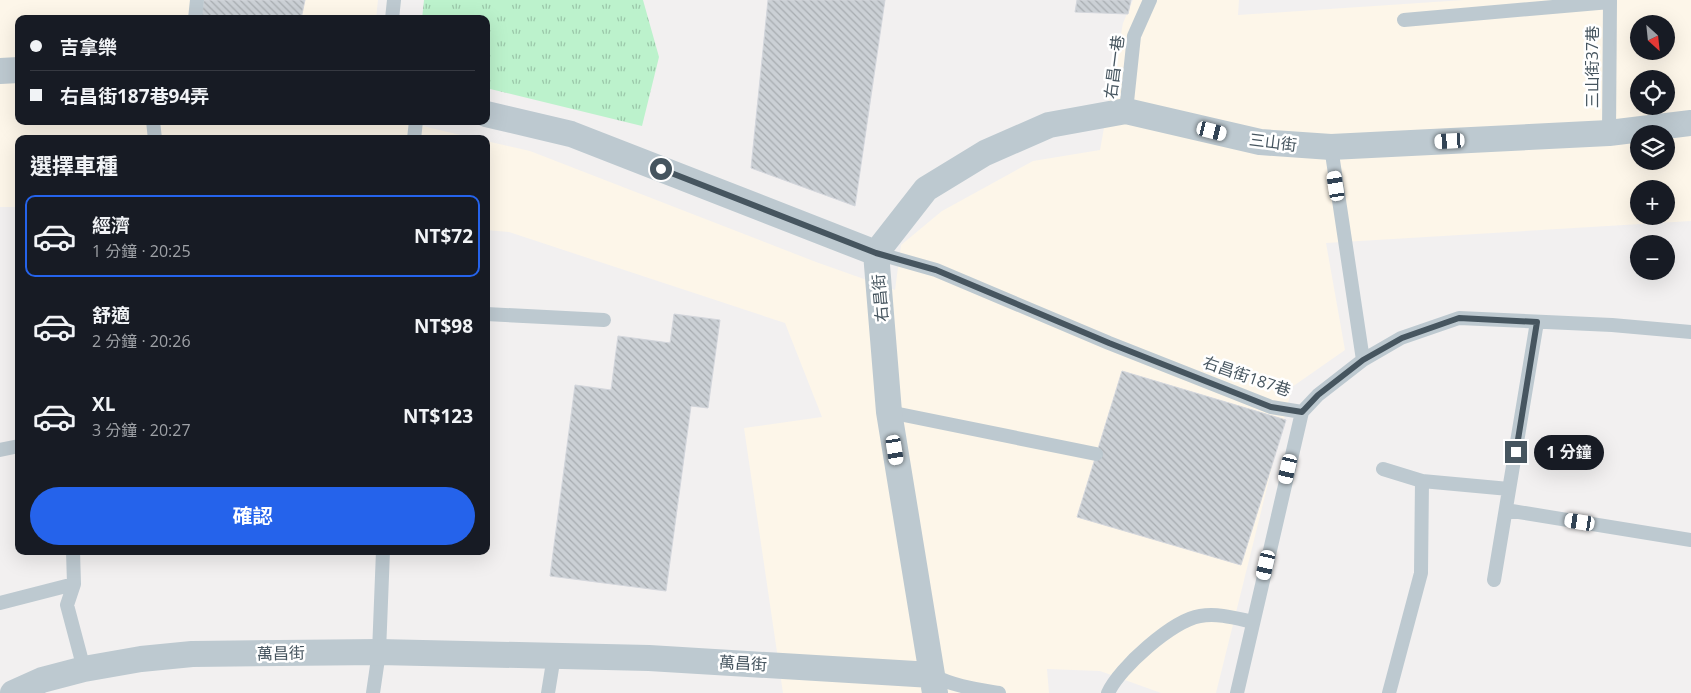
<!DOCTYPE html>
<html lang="zh-TW">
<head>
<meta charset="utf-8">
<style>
  body { margin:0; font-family:"Open Sans","Noto Sans TC",sans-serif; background:#242831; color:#f1f3f6; height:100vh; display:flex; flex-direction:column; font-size:19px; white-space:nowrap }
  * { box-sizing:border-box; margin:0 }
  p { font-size:16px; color:#9ea1a6 }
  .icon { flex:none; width:28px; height:28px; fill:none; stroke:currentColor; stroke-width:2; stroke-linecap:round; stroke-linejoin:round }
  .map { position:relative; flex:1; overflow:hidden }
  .details { position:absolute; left:15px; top:135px; width:475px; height:420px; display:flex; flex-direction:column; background:#171b24; border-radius:10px; box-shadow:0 5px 20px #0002 }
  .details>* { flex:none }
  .top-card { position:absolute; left:15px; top:15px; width:475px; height:110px; border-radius:10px; box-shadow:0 5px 20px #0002; display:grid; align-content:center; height:110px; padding:0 15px; background:#171b24 }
  .needle { width:32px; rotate:153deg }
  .tools { position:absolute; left:1630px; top:15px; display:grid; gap:10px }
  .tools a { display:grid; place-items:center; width:45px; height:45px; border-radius:50%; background:#171b24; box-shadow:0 5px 20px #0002; font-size:25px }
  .end { position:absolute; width:22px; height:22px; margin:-11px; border:6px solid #46555f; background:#fff; box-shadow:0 0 0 2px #fff }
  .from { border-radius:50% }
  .bubble { position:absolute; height:35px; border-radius:18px; background:#171b24; box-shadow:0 5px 20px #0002; font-size:16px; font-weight:700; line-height:35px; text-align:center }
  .car { position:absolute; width:15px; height:30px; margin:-15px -8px; border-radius:6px; box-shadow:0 0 4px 1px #0007; background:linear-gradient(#fff 24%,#345 0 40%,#fff 0 76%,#345 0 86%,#fff 0) }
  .top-card b { display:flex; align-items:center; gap:18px; height:48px; font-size:19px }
  .top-card b+b { border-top:1px solid #363941 }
  .top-card i { width:12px; height:12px; background:#f1f3f6 }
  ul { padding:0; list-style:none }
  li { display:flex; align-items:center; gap:15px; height:82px; margin:0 10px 8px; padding:0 5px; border:2px solid transparent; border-radius:10px }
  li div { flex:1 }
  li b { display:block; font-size:19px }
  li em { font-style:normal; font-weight:700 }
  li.active { border-color:#2563eb }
  li>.icon { width:45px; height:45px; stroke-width:1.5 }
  h2 { padding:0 15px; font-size:22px; line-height:60px }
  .cta { display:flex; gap:10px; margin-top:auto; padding:10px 15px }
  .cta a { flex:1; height:58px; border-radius:30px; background:#2563eb; color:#fff; font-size:20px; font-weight:700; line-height:58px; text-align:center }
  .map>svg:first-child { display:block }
  .commercial { fill:#fdf6e9; fill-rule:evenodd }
  .grass { fill:url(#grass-tufts) }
  .building { fill:url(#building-back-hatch); stroke:#d3d6dc }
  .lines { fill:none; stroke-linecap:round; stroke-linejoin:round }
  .lane { stroke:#bdc9d0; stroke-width:14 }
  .street { stroke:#bdc9d0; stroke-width:26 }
  .route { stroke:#46555f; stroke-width:6 }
  .labels { text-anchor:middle; stroke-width:5; stroke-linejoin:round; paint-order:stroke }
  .street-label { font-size:16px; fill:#46555f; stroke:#fff }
</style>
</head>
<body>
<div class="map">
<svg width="1691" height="693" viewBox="0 0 1691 693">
  <defs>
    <pattern id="grass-tufts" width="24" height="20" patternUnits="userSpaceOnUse" patternTransform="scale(1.25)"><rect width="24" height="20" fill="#bcf2cc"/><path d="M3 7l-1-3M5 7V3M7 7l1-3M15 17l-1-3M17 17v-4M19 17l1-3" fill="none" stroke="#9bc7a9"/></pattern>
    <pattern id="building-back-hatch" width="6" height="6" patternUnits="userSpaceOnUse" patternTransform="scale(1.25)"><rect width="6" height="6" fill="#cbd0d5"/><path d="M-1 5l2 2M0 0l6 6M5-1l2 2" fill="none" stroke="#a7acb0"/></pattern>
  </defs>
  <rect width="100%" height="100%" fill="#f2f0f0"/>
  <!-- commercial -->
  <path class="commercial" d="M0,0H378L376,19H19V121H402L477,139H19V207H0Z
    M1133,0H1239L1238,15L1464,0H1691V221L1326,243L1345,350L1292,387L1216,693H1161L1100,671L1047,669L1049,693H783L744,428L822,417L785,323L509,232L486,230V141L530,151L816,262L895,290L901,245L942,211L1033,161L1100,150L1123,23ZM1639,24H1666V51H1639ZM1639,79H1666V106H1639ZM1639,134H1666V161H1639ZM1639,189H1666V216H1639Z"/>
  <!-- grass -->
  <path class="grass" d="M424,0H643L659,57L642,126L486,88V19H422Z"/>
  <!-- building -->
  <path class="building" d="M204,0H305L301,19H201Z
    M768,0H885L855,206L751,168Z
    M1077,0H1131L1128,14L1075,12Z
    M674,314L720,320L708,408L691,406L666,591L550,576L575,385L611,390L618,336L670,343Z
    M1122,371L1286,420L1241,565L1077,517Z"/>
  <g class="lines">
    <!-- lane -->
    <path class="lane" d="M195,19L197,0
      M392,19L394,0
      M1404,20L1610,2V0
      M1126,111L1134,36L1150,0
      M153,121L155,139
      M1609,133L1610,2
      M414,139L416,121
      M1331,147L1363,360
      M876,253L936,270L1109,343L1271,407L1302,412L1318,395L1363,360L1401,338L1459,318L1612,325L1691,332
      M486,314L604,320
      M889,412L1096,454
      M0,450L19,446
      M1383,469L1422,481L1509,489
      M1506,510L1691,540
      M73,551L74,584L67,605L84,669
      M1494,580L1537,322
      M0,603L74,584
      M932,675C953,686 975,689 999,693
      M373,693L379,652L383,551
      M548,693L554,656
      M1108,693C1119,668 1173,620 1200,616C1218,613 1235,618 1253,622
      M1237,693L1302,412
      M1389,693L1421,573L1422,481"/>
    <!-- street -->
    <path class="street" d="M0,71L19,70
      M486,114L571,134L876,253
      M876,253L926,189L985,153L1049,125L1126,111L1260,142L1331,147L1609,133L1691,123
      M876,253L889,412L935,693
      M13,693L42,680L84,669L141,659L192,654L379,652L649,658L932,675"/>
  </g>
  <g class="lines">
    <!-- route -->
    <path class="route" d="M661,169L876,253L936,270L1109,343L1271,407L1302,412L1318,395L1363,360L1402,338L1459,318L1537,322L1516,452"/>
  </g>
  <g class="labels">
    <!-- street labels -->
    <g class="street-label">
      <text transform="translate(1114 67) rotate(-83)" y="6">右昌一巷</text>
      <text transform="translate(1592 67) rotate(-90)" y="6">三山街37巷</text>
      <text transform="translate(1273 142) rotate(7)" y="6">三山街</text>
      <text transform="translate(880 298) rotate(-95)" y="6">右昌街</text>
      <text transform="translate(1247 376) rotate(19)" y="6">右昌街187巷</text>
      <text transform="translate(281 653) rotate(-1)" y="6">萬昌街</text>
      <text transform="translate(743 663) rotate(3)" y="6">萬昌街</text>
    </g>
  </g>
</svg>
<div class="tools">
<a><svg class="needle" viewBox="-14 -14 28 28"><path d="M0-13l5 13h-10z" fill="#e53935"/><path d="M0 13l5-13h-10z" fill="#9ea1a6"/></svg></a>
<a><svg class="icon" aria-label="locate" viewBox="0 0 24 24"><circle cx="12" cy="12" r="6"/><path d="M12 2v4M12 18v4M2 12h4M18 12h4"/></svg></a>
<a><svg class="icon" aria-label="layers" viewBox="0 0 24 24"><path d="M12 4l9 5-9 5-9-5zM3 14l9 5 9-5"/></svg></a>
<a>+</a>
<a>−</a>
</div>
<i class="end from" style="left:661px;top:169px"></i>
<i class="end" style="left:1516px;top:452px"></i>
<div class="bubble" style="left:1534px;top:435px;width:70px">1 分鐘</div>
<i class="car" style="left:1212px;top:131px;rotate:104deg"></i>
<i class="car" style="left:1450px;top:141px;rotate:267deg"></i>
<i class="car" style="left:1336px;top:186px;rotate:351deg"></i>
<i class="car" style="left:895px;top:450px;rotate:171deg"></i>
<i class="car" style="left:1288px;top:469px;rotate:193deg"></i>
<i class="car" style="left:1580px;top:522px;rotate:279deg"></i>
<i class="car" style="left:1266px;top:565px;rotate:193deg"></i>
<div class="top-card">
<b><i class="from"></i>吉拿樂</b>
<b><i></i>右昌街187巷94弄</b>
</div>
<section class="details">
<h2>選擇車種</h2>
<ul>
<li class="active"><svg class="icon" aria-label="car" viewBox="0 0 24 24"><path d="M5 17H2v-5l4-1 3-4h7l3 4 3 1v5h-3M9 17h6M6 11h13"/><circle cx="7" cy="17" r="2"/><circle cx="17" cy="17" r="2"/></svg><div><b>經濟</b><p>1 分鐘 · 20:25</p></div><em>NT$72</em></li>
<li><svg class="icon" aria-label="car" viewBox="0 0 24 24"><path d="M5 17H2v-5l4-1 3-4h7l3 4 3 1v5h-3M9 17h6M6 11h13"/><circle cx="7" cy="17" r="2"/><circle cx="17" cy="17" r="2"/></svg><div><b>舒適</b><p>2 分鐘 · 20:26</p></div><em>NT$98</em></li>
<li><svg class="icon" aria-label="car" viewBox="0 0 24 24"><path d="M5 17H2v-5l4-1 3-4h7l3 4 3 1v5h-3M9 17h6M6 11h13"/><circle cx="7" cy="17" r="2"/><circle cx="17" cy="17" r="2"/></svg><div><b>XL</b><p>3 分鐘 · 20:27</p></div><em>NT$123</em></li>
</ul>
<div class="cta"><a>確認</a></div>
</section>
</div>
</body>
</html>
